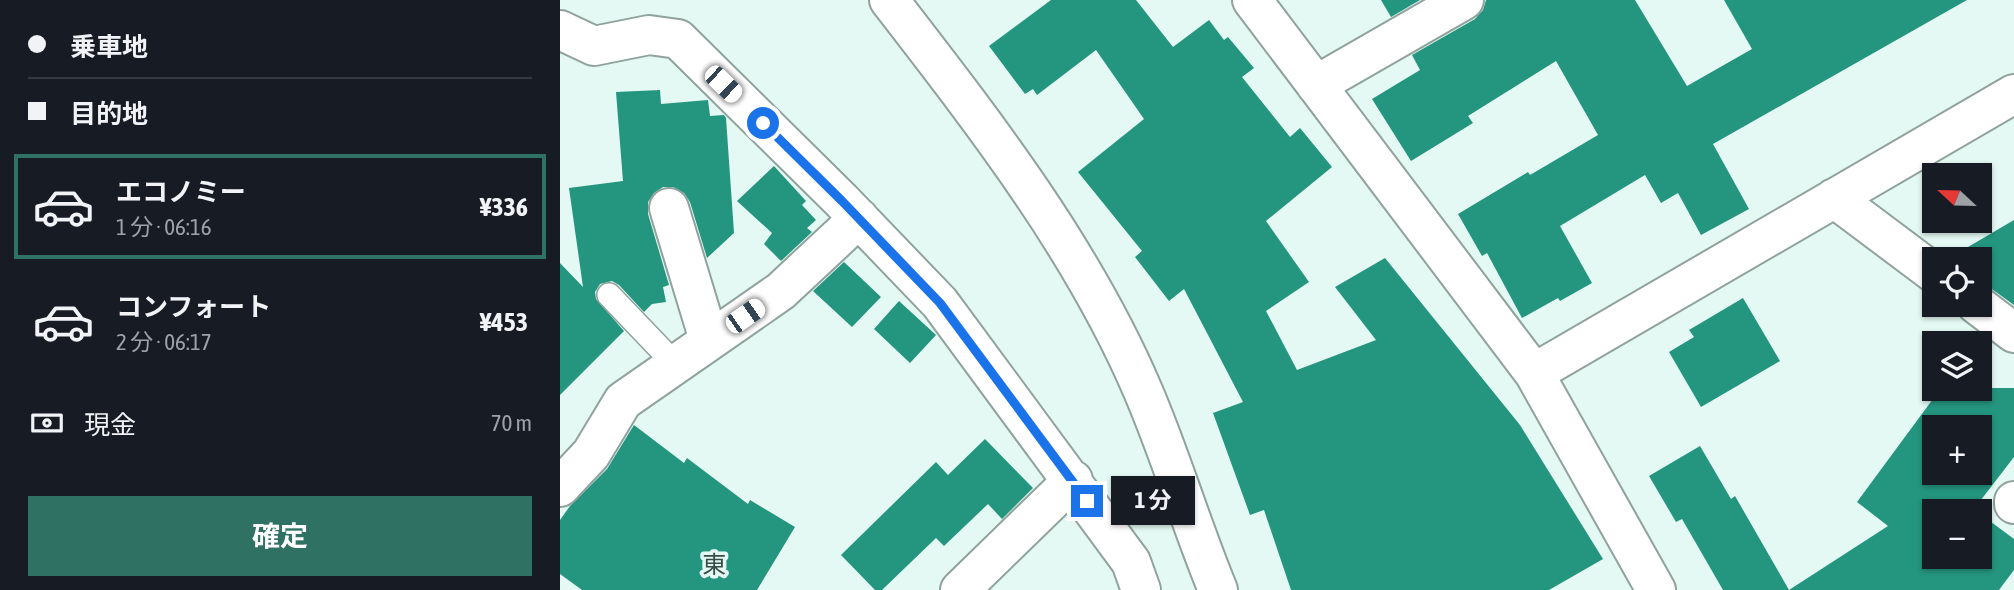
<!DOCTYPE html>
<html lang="ja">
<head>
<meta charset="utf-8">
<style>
  body { margin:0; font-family:"Asap Condensed","Noto Sans JP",sans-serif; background:#242831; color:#f1f3f6; height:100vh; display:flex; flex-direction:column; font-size:26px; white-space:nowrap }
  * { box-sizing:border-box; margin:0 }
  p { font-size:23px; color:#9ea1a6 }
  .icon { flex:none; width:38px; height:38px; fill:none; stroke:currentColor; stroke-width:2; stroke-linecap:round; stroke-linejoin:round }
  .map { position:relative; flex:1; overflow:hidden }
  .panel { display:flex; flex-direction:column; background:#171b24; width:560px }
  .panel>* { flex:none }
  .top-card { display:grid; align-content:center; height:154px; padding:0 28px; background:#171b24 }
  .needle { width:46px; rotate:292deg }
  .fabs { position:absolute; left:1362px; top:163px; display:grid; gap:14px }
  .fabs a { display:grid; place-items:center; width:70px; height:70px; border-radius:0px; background:#171b24; box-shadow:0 2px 5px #0004; font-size:35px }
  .end { position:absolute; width:32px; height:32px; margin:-16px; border:9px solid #1a73e8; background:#fff; box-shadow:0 0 0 4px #fff }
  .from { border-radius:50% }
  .bubble { position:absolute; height:49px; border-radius:0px; background:#171b24; box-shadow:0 2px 5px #0004; font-size:23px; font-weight:700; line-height:49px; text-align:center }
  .car { position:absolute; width:21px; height:42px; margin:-21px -10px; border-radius:9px; box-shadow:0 0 5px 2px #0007; background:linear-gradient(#fff 24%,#345 0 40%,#fff 0 76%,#345 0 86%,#fff 0) }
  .top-card b { display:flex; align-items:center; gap:24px; height:66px; font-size:26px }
  .top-card b+b { border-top:2px solid #363941 }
  .top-card i { width:18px; height:18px; background:#f1f3f6 }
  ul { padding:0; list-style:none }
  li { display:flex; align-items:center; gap:21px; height:105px; margin:0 14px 10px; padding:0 14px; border:4px solid transparent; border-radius:0px }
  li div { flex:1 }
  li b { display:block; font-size:26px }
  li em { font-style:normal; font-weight:700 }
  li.selected { border-color:#2f7162 }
  li>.icon { width:63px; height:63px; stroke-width:1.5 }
  .pay { display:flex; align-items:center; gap:18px; height:77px; padding:0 28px; font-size:26px }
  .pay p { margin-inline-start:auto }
  .action { display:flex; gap:14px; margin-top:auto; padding:14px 28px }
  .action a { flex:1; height:80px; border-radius:0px; background:#2f7162; color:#fff; font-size:28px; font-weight:700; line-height:80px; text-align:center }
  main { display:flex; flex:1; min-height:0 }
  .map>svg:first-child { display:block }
  .building { fill:#24957e; fill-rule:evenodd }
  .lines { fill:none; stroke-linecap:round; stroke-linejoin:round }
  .lane-casing { stroke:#8fa29c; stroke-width:26 }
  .street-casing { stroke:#8fa29c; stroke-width:42 }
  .secondary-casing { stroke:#8fa29c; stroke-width:42 }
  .lane { stroke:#fff; stroke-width:23 }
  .street { stroke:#fff; stroke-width:38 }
  .secondary { stroke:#fff; stroke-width:38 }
  .route { stroke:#1a73e8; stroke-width:9 }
  .labels { text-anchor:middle; stroke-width:7; stroke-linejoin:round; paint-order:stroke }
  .neighbourhood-label { font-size:24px; fill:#3a4c47; stroke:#e4f9f3 }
</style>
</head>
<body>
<main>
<section class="panel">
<div class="top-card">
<b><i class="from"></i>乗車地</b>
<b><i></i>目的地</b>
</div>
<ul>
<li class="selected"><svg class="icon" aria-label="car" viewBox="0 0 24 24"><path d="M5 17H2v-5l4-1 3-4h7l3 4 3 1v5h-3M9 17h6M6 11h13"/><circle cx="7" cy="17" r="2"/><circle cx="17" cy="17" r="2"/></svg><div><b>エコノミー</b><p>1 分 · 06:16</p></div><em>¥336</em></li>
<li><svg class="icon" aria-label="car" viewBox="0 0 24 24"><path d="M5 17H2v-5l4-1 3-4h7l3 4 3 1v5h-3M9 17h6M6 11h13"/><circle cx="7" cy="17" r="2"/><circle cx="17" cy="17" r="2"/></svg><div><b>コンフォート</b><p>2 分 · 06:17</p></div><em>¥453</em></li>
</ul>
<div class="pay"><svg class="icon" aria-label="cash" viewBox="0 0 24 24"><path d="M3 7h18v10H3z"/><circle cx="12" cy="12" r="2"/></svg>現金<p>70 m</p></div>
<div class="action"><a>確定</a></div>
</section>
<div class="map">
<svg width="1454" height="590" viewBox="0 0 1454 590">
  <rect width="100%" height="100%" fill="#e4f9f3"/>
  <!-- building -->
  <path class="building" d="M491,0H576L613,47L649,20L664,40L668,37L694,68L682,77L730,137L740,128L772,167L706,221L749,282L706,311L737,370L816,340L775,287L825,258L960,425L1043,559L989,590H731L704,510L690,515L653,413L683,402L624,289L609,301L575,257L582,251L518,172L584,119L536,50L477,95L473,89L465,94L429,46Z
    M821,0H860L831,17Z
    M926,0H1075L1127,86L1192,49L1164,0H1407L1153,144L1189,209L1141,235L1118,193L1101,203L1085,175L1000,226L1032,283L1000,301L998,298L962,318L927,253L922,256L898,214L968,172L970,175L1038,135L996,61L908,116L913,123L851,161L812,99L860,70L852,55L915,19L923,10Z
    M100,90L101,104L148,100L150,116L164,115L166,118L174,233L147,258L130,202L124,193L113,187H103L94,193L88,202V214L109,285L103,287L106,302L92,304L84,312L59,285L52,281L40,284L35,292L36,299L64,331L0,395V263L23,287L9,188L63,181L56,92Z
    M214,166L246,201L242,205L256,220L247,228L252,232L221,261L204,244L212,233L177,201Z
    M1454,220V305L1429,287L1419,268V259H1414L1408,247Z
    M284,262L321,297L292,327L253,291Z
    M1183,298L1220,361L1141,407L1109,352L1134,337L1129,330Z
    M339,301L376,335L350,363L314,329Z
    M1381,388H1454V457L1414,509L1417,511H1374V556H1419V513L1454,539V570L1439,590H1229L1328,526L1297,502ZM1374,427H1419V472H1374Z
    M74,425L124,463L127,458L188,504L190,500L235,527L197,590H22L0,574V520L10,506L47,469Z
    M425,439L473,488L442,519L428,504L384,546L376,538L322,590H315L281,555L376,462L388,475Z
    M1140,446L1171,499L1175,496L1229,590H1163L1122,519L1116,522L1089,476Z"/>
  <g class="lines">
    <!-- lane casing -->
    <g class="lane-casing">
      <path id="lane" d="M49,295L115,364"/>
    </g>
    <!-- street casing -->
    <g class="street-casing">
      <path id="street" d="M692,0L974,373L1096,590
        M0,30L34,46L89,35L118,39L282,201L380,303L571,562L581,590
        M756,85L904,0
        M1274,198L1374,273
        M109,208L149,340
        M1416,304L1454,333
        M974,373L1454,94
        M0,487L31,454L63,401L221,291L299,218
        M1454,501V504
        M400,590L513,480"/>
    </g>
    <!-- secondary casing -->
    <g class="secondary-casing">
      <path id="secondary" d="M329,0C424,123 522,248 583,391C611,456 631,525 658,590"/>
    </g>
    <!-- lane -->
    <use href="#lane" class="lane"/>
    <!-- street -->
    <use href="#street" class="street"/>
    <!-- secondary -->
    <use href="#secondary" class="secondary"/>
  </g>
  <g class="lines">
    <!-- route -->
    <path class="route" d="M203,123L282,201L380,303L527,501"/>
  </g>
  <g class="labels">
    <!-- neighbourhood labels -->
    <g class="neighbourhood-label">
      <text x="154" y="573">東</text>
    </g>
  </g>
</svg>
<div class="fabs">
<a><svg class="needle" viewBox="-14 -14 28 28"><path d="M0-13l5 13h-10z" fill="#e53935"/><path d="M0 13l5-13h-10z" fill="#9ea1a6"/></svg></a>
<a><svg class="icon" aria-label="locate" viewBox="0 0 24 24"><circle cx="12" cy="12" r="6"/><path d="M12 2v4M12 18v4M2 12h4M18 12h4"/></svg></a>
<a><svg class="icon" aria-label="layers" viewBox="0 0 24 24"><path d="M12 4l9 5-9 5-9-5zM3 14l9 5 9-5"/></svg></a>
<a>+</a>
<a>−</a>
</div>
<i class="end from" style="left:203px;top:123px"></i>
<i class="end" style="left:527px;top:501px"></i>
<div class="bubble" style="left:551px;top:476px;width:84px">1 分</div>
<i class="car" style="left:163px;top:84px;rotate:134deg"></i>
<i class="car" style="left:185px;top:316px;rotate:55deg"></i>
</div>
</main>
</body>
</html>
